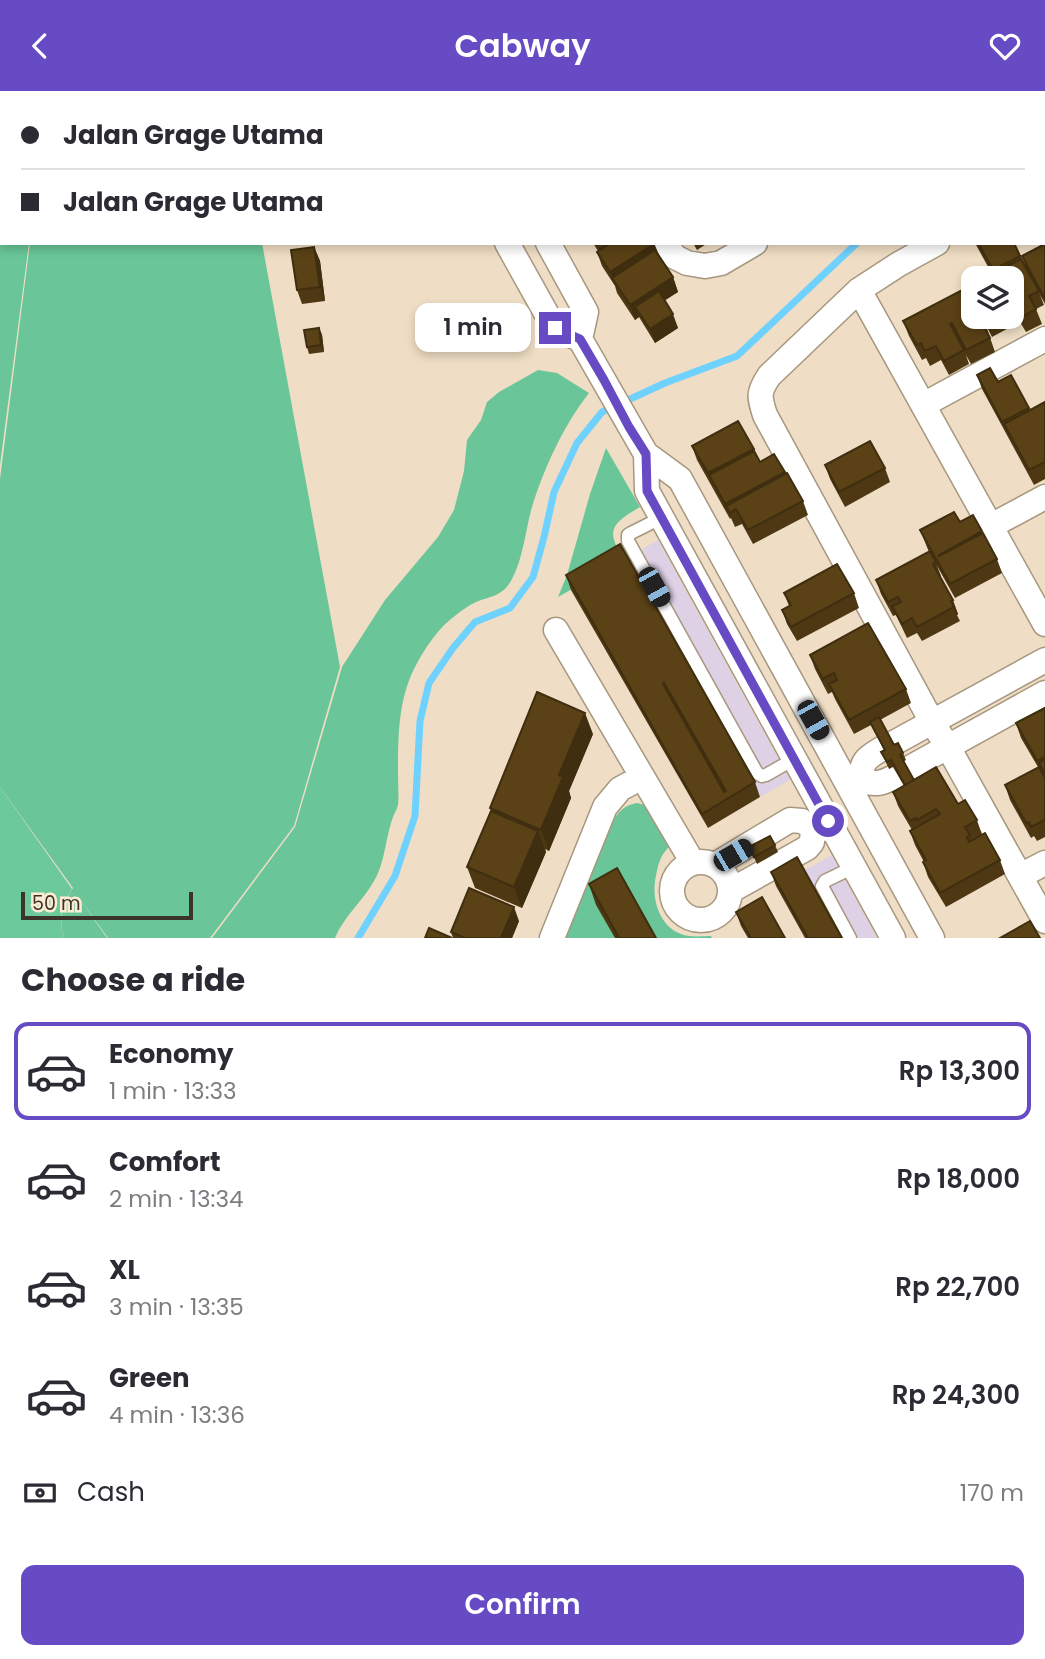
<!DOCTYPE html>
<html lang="en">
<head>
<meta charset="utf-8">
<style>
  body { margin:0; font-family:Poppins,sans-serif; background:#f2f2f3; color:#2b2b33; height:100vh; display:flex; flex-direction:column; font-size:26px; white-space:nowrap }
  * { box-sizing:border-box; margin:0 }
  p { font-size:23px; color:#7c7c81 }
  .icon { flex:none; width:38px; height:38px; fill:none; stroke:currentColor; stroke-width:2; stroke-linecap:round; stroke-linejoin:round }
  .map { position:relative; height:847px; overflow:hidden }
  .side { display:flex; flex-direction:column; background:#fff; flex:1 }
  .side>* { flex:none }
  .banner { position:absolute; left:0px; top:0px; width:1046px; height:154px; box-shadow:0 4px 10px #0003; display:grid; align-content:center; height:154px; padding:0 21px; background:#fff }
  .fabs { position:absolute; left:961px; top:175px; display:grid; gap:14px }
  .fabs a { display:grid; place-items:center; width:63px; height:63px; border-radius:14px; background:#fff; box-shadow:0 4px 10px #0003; font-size:35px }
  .scale { position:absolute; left:21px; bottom:18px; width:172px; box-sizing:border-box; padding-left:7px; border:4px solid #3b342b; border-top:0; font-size:19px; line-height:24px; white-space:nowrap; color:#3b342b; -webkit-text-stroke:5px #fcebd2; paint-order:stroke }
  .end { position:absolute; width:32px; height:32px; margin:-16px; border:9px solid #674bc4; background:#fff; box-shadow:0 0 0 4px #fff }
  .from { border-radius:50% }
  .bubble { position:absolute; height:49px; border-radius:14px; background:#fff; box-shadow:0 4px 10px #0003; font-size:23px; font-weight:600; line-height:49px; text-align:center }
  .car { position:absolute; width:21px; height:42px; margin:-21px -10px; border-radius:9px; box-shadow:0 0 5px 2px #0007; background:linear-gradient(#222 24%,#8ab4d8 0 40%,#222 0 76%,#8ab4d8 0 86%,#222 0) }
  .banner b { display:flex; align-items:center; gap:24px; height:66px; font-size:26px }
  .banner b+b { border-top:2px solid #e1e1e2 }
  .banner i { width:18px; height:18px; background:#2b2b33 }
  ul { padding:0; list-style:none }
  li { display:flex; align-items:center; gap:21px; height:98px; margin:0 14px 10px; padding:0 7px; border:4px solid transparent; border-radius:14px }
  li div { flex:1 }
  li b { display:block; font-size:26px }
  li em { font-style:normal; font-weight:600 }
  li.selected { border-color:#674bc4 }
  li>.icon { width:63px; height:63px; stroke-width:1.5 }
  h2 { padding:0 21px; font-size:32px; line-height:84px }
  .pay { display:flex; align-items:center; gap:18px; height:77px; padding:0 21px; font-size:26px }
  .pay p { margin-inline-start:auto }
  .action { display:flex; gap:14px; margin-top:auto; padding:14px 21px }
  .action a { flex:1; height:80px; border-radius:14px; background:#674bc4; color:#fff; font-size:28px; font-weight:600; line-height:80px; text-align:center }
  header { display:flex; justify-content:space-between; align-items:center; height:91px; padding:0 21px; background:#674bc4; color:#fff; font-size:32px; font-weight:600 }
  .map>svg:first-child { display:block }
  .commercial { fill:#ded1e5 }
  .green { fill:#6ac698 }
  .forest { fill:#6cc99b }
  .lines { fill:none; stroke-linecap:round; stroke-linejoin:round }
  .stream { stroke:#6fd1fe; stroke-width:7 }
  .lane-casing { stroke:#a7977f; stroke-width:15 }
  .street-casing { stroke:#a7977f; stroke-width:27 }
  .lane { stroke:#fff; stroke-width:12 }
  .street { stroke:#fff; stroke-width:24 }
  .wall { fill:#4d3813 }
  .shaded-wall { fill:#3f2e0f }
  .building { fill:#5a4116; stroke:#3f2e0f; stroke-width:2; fill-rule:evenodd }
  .route { stroke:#674bc4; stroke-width:9 }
</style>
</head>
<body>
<header><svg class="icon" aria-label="back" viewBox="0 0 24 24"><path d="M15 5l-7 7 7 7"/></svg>Cabway<svg class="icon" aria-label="heart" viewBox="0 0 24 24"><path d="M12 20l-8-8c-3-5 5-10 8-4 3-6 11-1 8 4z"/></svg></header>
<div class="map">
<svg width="1045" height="847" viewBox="0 0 1045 847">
  <rect width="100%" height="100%" fill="#efdec5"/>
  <!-- commercial -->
  <path class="commercial" d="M658,449L790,689L734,721L598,483Z
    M832,764L877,847H805L776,795Z"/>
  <!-- green -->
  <path class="green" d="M0,0H48V2H2V152H29L0,374Z
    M30,152H262L340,576L294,735L210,847H108L77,804L107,847H64C58,826 62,815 73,797L0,696V388Z
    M538,279L557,282L589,302C564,334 544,377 532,416C525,440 524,465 512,488C503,506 490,505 474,512C468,515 461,520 456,524C438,537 424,558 414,578C398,610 398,648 398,682C398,690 399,708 398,714C397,719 393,724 392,729C385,749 385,772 374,790C363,810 344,825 335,847H212L295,736L342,576L385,509L438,446L454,419L464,380L467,349L481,329L487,311L499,301Z
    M606,357L640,416C612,432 604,440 625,468L558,506L567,484L590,403Z
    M637,712L645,714L670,755C659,765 658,775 655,790C652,813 662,841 689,845C696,846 704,845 711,845L712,847H563L612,730C620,720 624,714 637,712Z"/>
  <!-- forest -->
  <path class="forest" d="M0,696L72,798C61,817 58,825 64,847H0Z"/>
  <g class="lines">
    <!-- stream -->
    <path class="stream" d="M1027,2L1029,0
      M358,847L395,785L415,725L420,630L429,592L453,557L475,531L510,517L533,486L544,446L554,401L577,352L602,321L665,292L737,265L857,152"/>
    <!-- lane casing -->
    <g class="lane-casing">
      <path id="lane" d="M661,427L631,442L628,444V450L757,682L762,685L766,684L794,668
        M850,847L822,795L825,790L854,776"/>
    </g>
    <!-- street casing -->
    <g class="street-casing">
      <path id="street" d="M422,0L423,2
        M464,0L465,2
        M581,0L582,2
        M743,0L744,2
        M872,2L876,0
        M507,152L555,238L580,248L646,363L680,388L932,847
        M548,152L586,221L580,248
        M664,152L675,166L687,172L705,175L721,172L755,152
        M937,152L899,173L859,199L769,285C758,302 759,305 765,324L932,631L948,656L1045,830
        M859,199L1045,533
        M923,314L1045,248
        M646,363L647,400L893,847
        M991,435L1045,406
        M556,539L693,772
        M892,653L1045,569
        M906,679L1045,602
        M861,688C861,669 868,666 883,657
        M861,688C875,696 885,691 898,684
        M672 800a29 29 0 1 1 58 0a29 29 0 1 1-58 0Z
        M715,774L790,729L802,730L813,737
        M1020,785L1045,772
        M730,800L807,757L812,751L813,737
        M552,847L605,716L620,698L642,686"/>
    </g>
    <!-- lane -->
    <use href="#lane" class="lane"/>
    <!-- street -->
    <use href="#street" class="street"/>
  </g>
  <!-- wall -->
  <path class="wall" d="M614,0H706V2H614Z
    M768,0H848L845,2H769Z
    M593,152H654L659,164L673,186L678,201L664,209L678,237L655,252L639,226L635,229L617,202L615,195L602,175L597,161L598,160Z
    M693,152H708L697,159Z
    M975,152H1014L1026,175L1022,165L1045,153V213L1040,204L1044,214L1036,218L1042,233L1026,241L1020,231L992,246L985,232L995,261L971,273L966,264L969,273L949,284L941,269L930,275L926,267L922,269L909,245L903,230L971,206L967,196L973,193V226H1012V187L992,183Z
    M314,156L320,170L325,210L302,213L297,199Z
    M319,237L322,244L324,261L309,263L307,256Z
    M977,284L1029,317L1030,319L1045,311V388L1034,394L982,298Z
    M692,355L754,358L760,371L774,363L803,410L808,424L753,453L742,433L735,436L731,427L730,428L697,369Z
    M825,374L885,377L890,391L845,416L830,388Z
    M973,424L997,468L1002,482L955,507L937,475L941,485L940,486L958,523L957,524L960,530L922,550L917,542L907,547L896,524L893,525L881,503L876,489L929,461L920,439L960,431Z
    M566,484L755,691L760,706L708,737L571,499Z
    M784,502H854L859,517L797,550L787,533L782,519L789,515Z
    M810,564L906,598L911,612L880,629L894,654L903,662L906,669L903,671L914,689L958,713L977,729L982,744L1000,769L1005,783L946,816L928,786L923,771H924L915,754L910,740L912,739L898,715L893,701L904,695L893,676L889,678L881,661L884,659L871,634L854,643L835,608L832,601L828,603L815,578Z
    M1045,617V746L1037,750L1034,745L1031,747L1010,709L1005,694L1038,676L1021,647L1016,632Z
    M593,643L569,700L571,707L549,760L545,758L546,761L522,817L475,797L467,776L491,720L490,717Z
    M775,754L778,761L757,773L749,756Z
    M771,781L842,847H805L776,795Z
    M589,793L656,847H615L596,814Z
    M736,821L785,847H748L741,835Z
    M519,830L512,847H453L451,841Z"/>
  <!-- shaded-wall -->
  <path class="shaded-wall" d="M654,153L660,167L612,187L610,181Z
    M314,156L320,170L325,210L320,196Z
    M673,186L678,201L641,225L635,216L639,226L635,229L630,214Z
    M673,223L678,237L655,252L650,238Z
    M319,237L322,244L324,261L321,254Z
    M953,509L958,523L957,524L951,510Z
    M585,622L593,643L569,700L571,707L549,760L541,739L559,684Z
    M538,740L546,761L522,817L514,796Z
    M514,816L519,830L512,847H501Z"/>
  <!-- building -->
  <path class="building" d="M519,0H550L551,2H516Z
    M615,0H642L638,2H616Z
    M650,0H664L665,2H646Z
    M668,0H693L689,2H669Z
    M709,0H733L734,2H710Z
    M770,0H815L811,2H771Z
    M610,152H654V153L610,181L597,161Z
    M978,152H1014L1020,165L993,179Z
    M1045,153V208L1022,165Z
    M314,156L320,196L297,199L291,159Z
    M655,159L673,186L630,214L612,187Z
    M1021,168L1039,200L1029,205L1036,218L1020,227L1015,216L1012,218V187H984Z
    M973,193V206L967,196Z
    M966,197L973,210V226H982L983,229L981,230L990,247L966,259L952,232L950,233L964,259L944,270L936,255L925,260L921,252L917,254L903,230Z
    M659,200L673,223L650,238L635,216Z
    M984,226H997L987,232Z
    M319,237L321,254L307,256L304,239Z
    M990,277L998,291L1011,284L1029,317L1002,331L977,284Z
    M1045,311V371L1029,379L1004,333Z
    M738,330L754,358L708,382L692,355Z
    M870,350L885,377L839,401L825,374Z
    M754,360L760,371L774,363L785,381L725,413L709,384Z
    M787,382L803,410L748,439L736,418L730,422L726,415Z
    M954,421L960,431L973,424L982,440L939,464V465L983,442L997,468L950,493L920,439Z
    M620,453L755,691L702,723L566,484ZM664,592L726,700L724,701L663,593Z
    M930,460L936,471L933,473L953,509L951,510L954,516L917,536L912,527L902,533L892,515L901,511L898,506L888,511L876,489Z
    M837,473L854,502L791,536L782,519L791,514L784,502Z
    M868,532L906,598L849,629L829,593L837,589L834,582L823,588L810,564Z
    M537,601L585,622L559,684L563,686L541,739L490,717Z
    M1045,617V666L1037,670L1016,632Z
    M879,626L894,654L898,652L903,662L900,664L914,689L905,694L891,669L887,671L881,661L885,659L870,631Z
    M1045,668V683L1039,672Z
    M936,676L958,713L965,709L977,729L965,736L970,744L967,746L969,751L985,742L1000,769L940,802L923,771L926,769L910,740L940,723L936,718L917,729L916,727L910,730L893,701Z
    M1039,676L1045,687V729L1031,736L1029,731L1026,732L1005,694Z
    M491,720L538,740L514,796L467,776Z
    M770,745L775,754L754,766L749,756Z
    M797,766L842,847H808L771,781Z
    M617,777L656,847H619L589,793Z
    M469,797L514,816L501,847H465L451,841Z
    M762,806L785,847H751L736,821Z
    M1030,830L1040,847H1000Z
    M429,837L452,847H425Z"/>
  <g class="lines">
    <!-- route -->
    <path class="route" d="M555,237L580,248L604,289L629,336L646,363L647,400L828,730"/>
  </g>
</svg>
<div class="fabs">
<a><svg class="icon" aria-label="layers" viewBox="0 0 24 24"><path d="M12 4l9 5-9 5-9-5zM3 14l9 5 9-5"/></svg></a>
</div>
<div class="scale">50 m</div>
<i class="end from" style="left:828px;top:730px"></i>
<i class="end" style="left:555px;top:237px"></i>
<div class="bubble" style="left:415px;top:212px;width:116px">1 min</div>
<i class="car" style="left:654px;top:496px;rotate:151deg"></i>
<i class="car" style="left:813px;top:629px;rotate:151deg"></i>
<i class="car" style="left:733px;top:764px;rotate:60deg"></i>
<div class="banner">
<b><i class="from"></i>Jalan Grage Utama</b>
<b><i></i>Jalan Grage Utama</b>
</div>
</div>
<section class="side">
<h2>Choose a ride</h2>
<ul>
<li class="selected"><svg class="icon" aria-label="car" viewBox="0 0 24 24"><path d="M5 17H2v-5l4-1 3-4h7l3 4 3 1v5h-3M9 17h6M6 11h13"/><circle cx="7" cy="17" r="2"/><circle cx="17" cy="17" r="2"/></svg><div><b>Economy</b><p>1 min · 13:33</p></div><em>Rp 13,300</em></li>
<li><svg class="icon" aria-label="car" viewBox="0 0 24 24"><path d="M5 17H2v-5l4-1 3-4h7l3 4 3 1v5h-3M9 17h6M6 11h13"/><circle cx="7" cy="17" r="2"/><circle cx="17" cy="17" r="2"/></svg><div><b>Comfort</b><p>2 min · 13:34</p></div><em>Rp 18,000</em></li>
<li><svg class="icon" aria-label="car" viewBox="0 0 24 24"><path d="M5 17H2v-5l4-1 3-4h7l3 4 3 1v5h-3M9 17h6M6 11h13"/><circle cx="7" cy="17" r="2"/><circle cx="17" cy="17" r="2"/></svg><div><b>XL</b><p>3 min · 13:35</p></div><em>Rp 22,700</em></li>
<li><svg class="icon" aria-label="car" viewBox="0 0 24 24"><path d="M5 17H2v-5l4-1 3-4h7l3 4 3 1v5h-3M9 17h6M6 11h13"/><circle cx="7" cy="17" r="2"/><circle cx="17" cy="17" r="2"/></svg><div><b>Green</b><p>4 min · 13:36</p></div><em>Rp 24,300</em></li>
</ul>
<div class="pay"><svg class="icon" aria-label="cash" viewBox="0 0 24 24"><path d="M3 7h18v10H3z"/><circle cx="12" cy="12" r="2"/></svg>Cash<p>170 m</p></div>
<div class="action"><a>Confirm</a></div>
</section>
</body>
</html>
